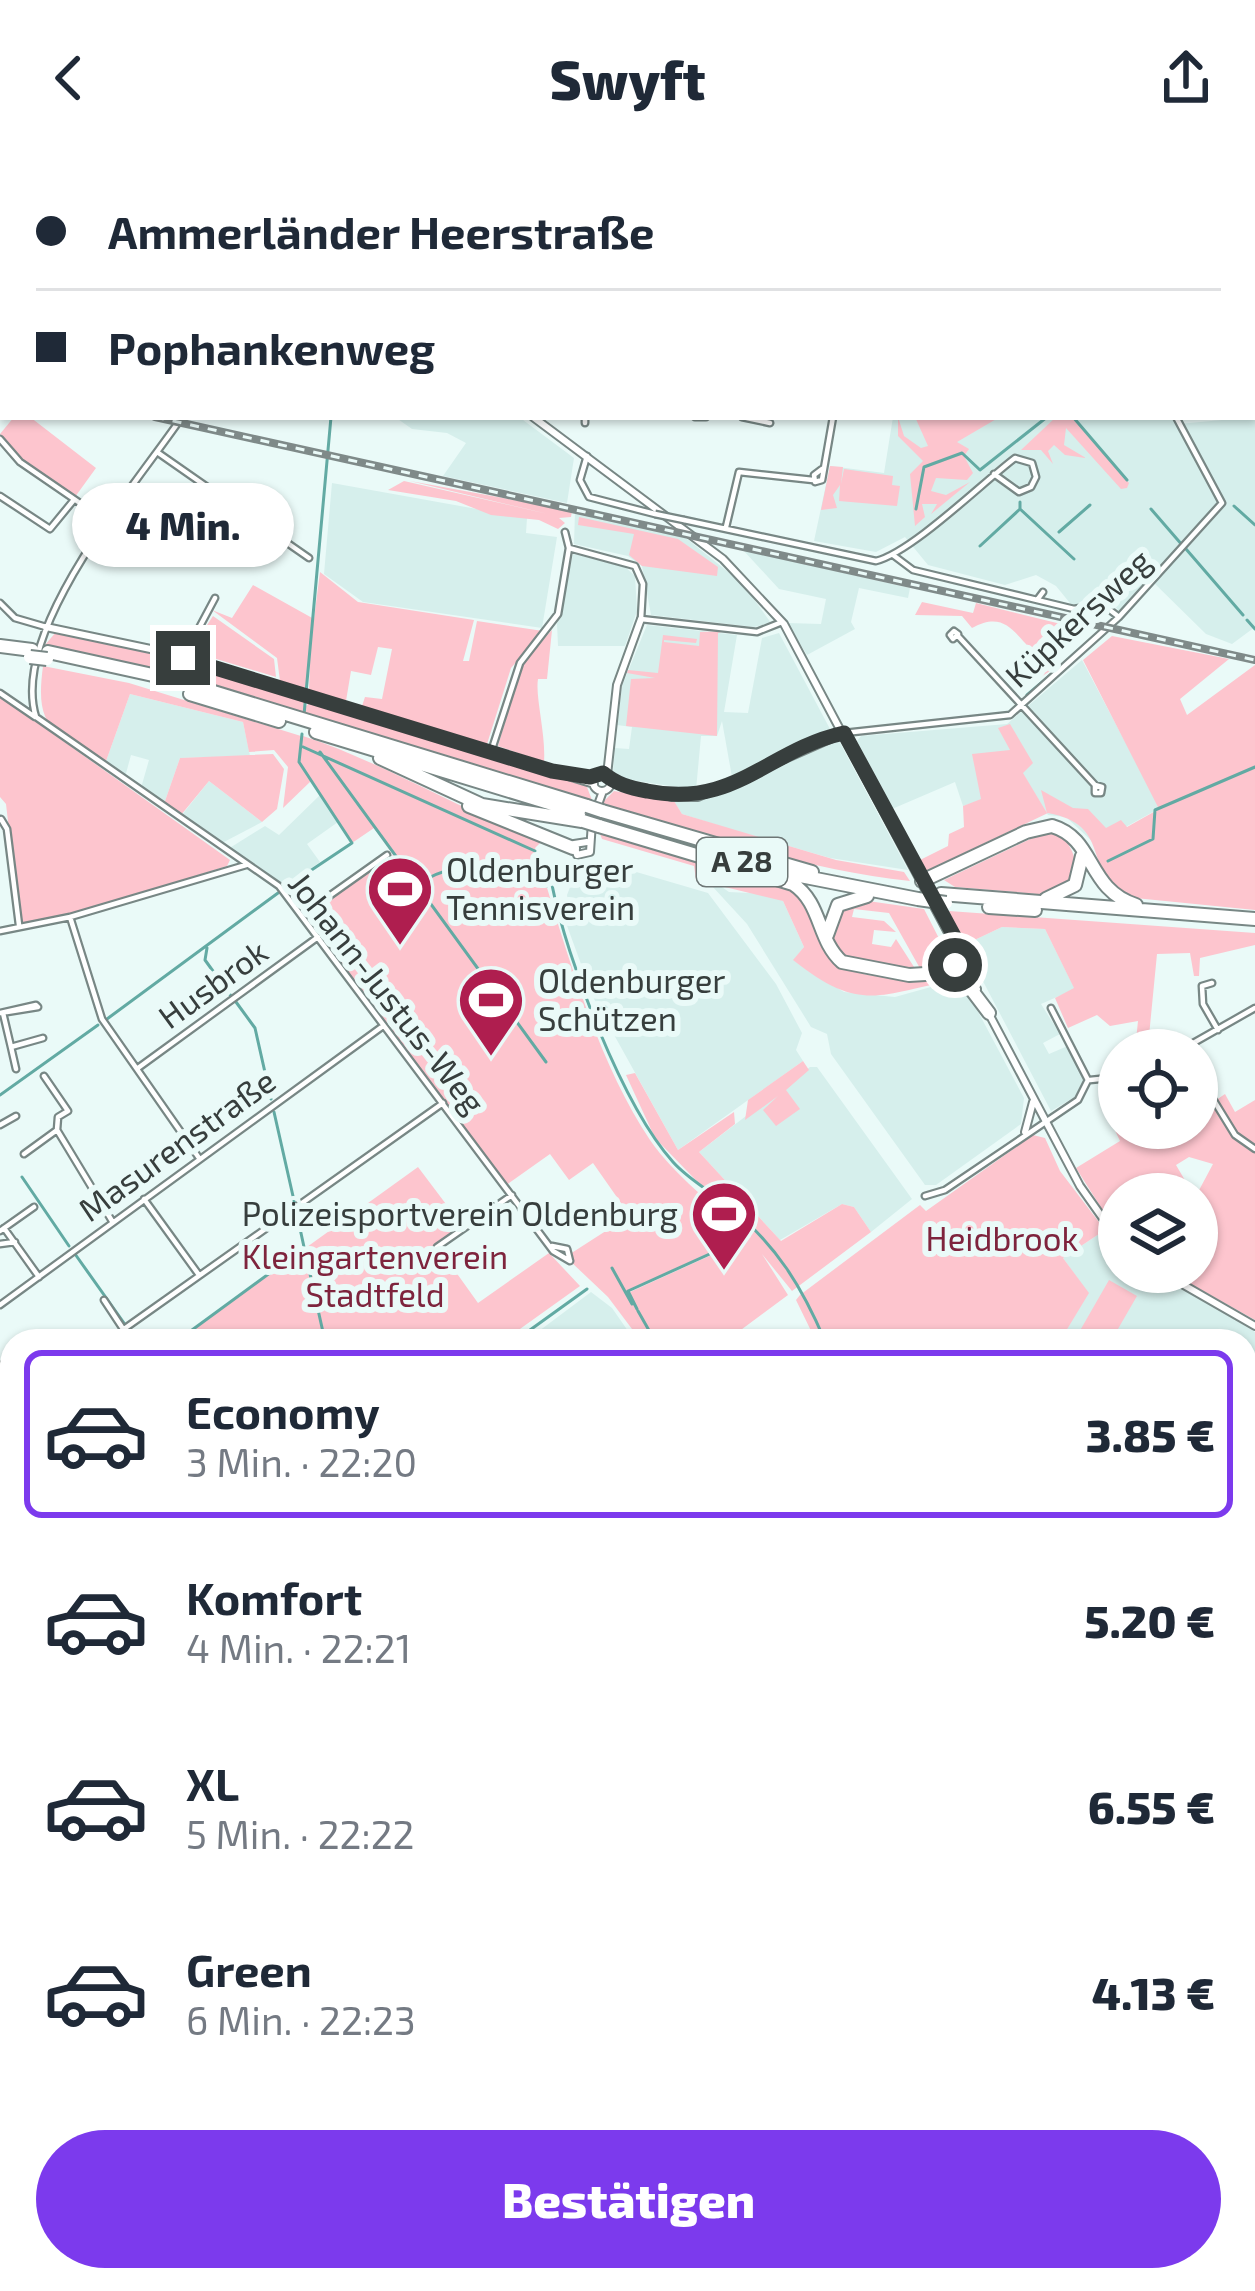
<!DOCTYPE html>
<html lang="de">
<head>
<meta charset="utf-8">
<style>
  body { margin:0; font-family:"Exo 2",sans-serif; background:#f2f2f3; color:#1f2937; height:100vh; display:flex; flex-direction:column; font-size:45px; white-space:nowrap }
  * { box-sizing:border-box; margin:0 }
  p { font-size:39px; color:#747a83 }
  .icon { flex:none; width:66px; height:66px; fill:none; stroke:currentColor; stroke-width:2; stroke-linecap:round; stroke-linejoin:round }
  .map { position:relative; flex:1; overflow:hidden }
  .drawer { position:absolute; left:0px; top:1173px; width:1257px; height:963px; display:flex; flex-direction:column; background:#fff; border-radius:36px 36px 0 0; box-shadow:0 3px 9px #0004 }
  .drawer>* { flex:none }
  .banner { position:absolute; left:0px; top:0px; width:1257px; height:264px; box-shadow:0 3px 9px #0004; display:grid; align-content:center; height:264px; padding:0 36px; background:#fff }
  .tools { position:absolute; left:1098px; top:873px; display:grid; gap:24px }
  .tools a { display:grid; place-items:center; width:120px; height:120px; border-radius:50%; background:#fff; box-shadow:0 3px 9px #0004; font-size:60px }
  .end { position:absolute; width:54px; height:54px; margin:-27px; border:15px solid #373e3d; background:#fff; box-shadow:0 0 0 6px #fff }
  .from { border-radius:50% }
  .bubble { position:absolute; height:84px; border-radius:42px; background:#fff; box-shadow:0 3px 9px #0004; font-size:39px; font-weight:800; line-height:84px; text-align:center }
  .banner b { display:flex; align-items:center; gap:42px; height:114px; font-size:45px }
  .banner b+b { border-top:3px solid #e0e1e3 }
  .banner i { width:30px; height:30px; background:#1f2937 }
  ul { padding:21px 0 0; list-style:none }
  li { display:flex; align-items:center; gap:36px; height:168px; margin:0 24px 18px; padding:0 12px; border:6px solid transparent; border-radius:18px }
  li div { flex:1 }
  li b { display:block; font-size:45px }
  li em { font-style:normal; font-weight:800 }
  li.current { border-color:#7c3aed }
  li>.icon { width:108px; height:108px; stroke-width:1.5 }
  .button { display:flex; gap:24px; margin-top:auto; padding:24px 36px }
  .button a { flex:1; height:138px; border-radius:72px; background:#7c3aed; color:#fff; font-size:48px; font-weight:800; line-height:138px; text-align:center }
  header { display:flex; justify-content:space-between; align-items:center; height:156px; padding:0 36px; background:#fff; font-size:54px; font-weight:800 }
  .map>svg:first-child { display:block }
  .built { fill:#d6efec }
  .green { fill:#fdc5ce }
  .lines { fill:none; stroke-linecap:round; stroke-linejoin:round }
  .stream { stroke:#62aaa3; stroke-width:3 }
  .river { stroke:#75d9cf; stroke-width:8 }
  .minor-casing { stroke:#788785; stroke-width:9 }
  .tertiary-casing { stroke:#788785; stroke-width:10 }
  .secondary-casing { stroke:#788785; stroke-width:12 }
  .motorway-casing { stroke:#788785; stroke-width:16 }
  .minor { stroke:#fff; stroke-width:4.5 }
  .tertiary { stroke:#fff; stroke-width:6 }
  .secondary { stroke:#fff; stroke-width:8 }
  .motorway { stroke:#fff; stroke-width:12 }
  .rail-casing { stroke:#7f8a89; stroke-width:8 }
  .rail { stroke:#eafaf8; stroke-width:3; stroke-dasharray:9; stroke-linecap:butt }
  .minor-bridge-casing { stroke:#788785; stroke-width:9; stroke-linecap:butt }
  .motorway-bridge-casing { stroke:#788785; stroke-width:16; stroke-linecap:butt }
  .minor-bridge { stroke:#fff; stroke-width:4.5 }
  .motorway-bridge { stroke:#fff; stroke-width:12 }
  .route { stroke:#373e3d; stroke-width:15 }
  .labels { text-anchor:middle; stroke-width:12; stroke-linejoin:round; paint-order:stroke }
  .shield { fill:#eafaf8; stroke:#6d7675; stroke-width:3 }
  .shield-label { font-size:30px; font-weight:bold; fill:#373e3d }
  .street-label { font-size:33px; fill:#373e3d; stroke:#eafaf8 }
  .poi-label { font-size:33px; fill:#373e3d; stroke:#eafaf8; text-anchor:start }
  .park-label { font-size:33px; fill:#7e243d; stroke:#eafaf8 }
</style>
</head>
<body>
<header><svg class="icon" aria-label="back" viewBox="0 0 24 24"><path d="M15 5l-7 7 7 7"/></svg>Swyft<svg class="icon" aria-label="share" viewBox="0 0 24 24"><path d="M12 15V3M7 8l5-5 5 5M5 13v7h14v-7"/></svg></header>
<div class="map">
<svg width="1255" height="2135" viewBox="0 0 1255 2135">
  <rect width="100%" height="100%" fill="#eafaf8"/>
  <!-- built -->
  <path class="built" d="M1255,229V471L1232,488L1206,478L1151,424L1119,455L1110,445L1074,452L1056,430L1036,419L1005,429L928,409L905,381L876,396L814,385L830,310L884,317L893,261H1174L1179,268L1254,261Z
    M395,261H519L574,302L567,347L443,320L466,287L447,277L412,273Z
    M332,327L527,362L526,377L557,381L542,472L363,446L324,418Z
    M575,356L686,382L743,428L771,467L754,471L651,459L642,410L628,400L574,388Z
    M743,394L910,432L908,442L859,432L851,466L855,473L807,499L787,467L821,468L826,443L779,433Z
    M573,398L624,410L635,420L637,455L625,490H558L557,468Z
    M647,469L737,479L724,556L748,557L762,482L779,477L830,573L732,621L722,565L717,580H701L696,634L618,622L613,615L615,592L629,593L632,571L617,569L622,530Z
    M1082,504L1160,652L1095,688L1066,661L1048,659L1009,595L981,644L963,650L955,626L892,653L857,585L861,580L1007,568Z
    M130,538L243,566L250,600L180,602L164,648L141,632L149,604L131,599L125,621L105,608Z
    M839,585L908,714L830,702L733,674L682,658L673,644L701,643Z
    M209,625L262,666L222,687L181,660Z
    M320,639L338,666L307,688L320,706L284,731L228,693L265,670L279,679Z
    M592,703L708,737L776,828L802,877L796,894L803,905L678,994L593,841L562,756L569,753L567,739L579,708Z
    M716,727L729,736L767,738L783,745L804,791L794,804L844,836L895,841L956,824L958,818L1024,942L1021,968L936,1029H925L831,898L827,878L811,871L747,768L712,730Z
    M1002,771L1045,773L1075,833L1041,848L1060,878L1043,887L1049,898L1070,889L1084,925L1080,938L1051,955L964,789Z
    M810,911H817L912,1043L871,1076L854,1051L842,1048L780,1084L699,996Z
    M1105,1074L1119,1087V1116H1156L1255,1176V1276L1245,1281V1185H1060L1088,1137L1063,1102Z
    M591,1136L612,1152L635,1185H533L531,1181Z"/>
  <!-- green -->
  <path class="green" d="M14,261H30L96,312L75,341L25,306L0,278Z
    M898,261L904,280L921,292L928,290L915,261L998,262L957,286L969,293L964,300L973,317L967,324L936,322L931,335L946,339L970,326L931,358L937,348H922L925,361L915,370L910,318L923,305L898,280Z
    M1056,261H1074L1129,327L1127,332L1121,333L1066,272L1064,289L1086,302L1065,299L1054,289L1048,295L1053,308L1041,294H1021Z
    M830,310L843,311L841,328L844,313L893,320L892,329L900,330L897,350L839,345L840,329L833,339L837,352L821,354Z
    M404,325L548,358L410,325L557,352L572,355L571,361L559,362L565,367L558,373L539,364L491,359L456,345L388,334Z
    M579,361L678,383L718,411L717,420L642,410L629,399L634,378L578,369Z
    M320,416L358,446L474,464L463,505H469L477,465L543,475L511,512L487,588L362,550L365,541L382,543L392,493L378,491L371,519L351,515L346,545L309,534L310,507L306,533L280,525L277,502L212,454L232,462L253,429L314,463Z
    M922,446L973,457L976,447L1061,468L1057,475L1069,491L1051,475L1041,482L1061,508L1036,524V497C1016,483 1008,452 972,472L962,460L915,459Z
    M213,460L274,503L276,521L190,495Z
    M552,474L547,523H538C535,541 546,578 544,606L498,590L522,507Z
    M725,475L718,477L717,580L626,570L631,523L655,522L627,517L628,514L658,517L663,479L697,483L696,487L664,484V486L699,490L700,476Z
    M56,476L159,497L300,540L306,550L313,544L585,626L592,644L160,514L45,489Z
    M1112,480L1229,503L1180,543L1187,559L1255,509V754L1125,741C1082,712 1112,669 1048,657L926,715L920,704L948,690L949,678L964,671L963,650L981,643L972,598L1010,594L998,572L1010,568L1033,607L1023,617L1047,657L1041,634L1073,652L1088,653L1106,672L1121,664L1127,671L1159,653L1083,504Z
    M43,510L129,527L301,580L300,590L303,580C394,610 472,663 563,691L540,687L535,692C563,784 596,904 650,984C675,1020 713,1048 747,1080L628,1134L632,1144L630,1136L751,1081L655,982L626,919L635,917L678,994L734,956L735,968L699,996L781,1085L842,1048L854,1051L871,1076L792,1135L762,1098L788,1139L726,1185H641L608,1141L570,1105V1098L612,1071L619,1075L626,1069L621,1047L593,1007L569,1024L550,998L505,1030L389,877L395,872L392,867L384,866L294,749L326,745L393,699L374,672L352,687L311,625L283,652L288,611L274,594L249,596L243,566L130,538L105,608C55,572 34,577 43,510Z
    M0,540L230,704L227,710L69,760L20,769L6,648L0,641Z
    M273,598L284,613L277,653L262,666L209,625L181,659L164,648L180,602Z
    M614,635L674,645L682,658L836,704L904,716L910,725C803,713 704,679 602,647Z
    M598,673L783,728C820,754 806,768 828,799C849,829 926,822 958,818L956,824C881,837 862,859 793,804L804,791L783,745L696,724L694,710L602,683Z
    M1043,677H1057C1084,698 1079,725 1049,739L955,731L944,724Z
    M861,744L924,753L951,806L922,816L889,757L854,753L852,761L884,765L896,776L874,774L872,788L891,791L896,783L916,814L860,810L838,797L830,775L841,752Z
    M949,755L1255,777V789L1200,802L1199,820H1194L1190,797L1157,798L1149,880L1153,892L1163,894H1135L1138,865L1110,870L1097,859L1068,872L1055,842L1074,832L1045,773L1002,771L964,789Z
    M803,905L809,914L786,934L800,953L776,970L763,954L778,940L745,964L748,944Z
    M1225,938L1235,956L1255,944V1164L1169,1116H1197V1038L1213,1008L1189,1001L1176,1009L1193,1038H1119V1080L1076,1012L1120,985L1111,966L1119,961V972H1149L1155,981L1170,972H1197V957Z
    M1033,979L1045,982L1060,1015L1105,1074L1063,1102L1089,1137L1060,1185H816L796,1144L800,1139L920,1049L926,1055Z
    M418,1011L464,1072L438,1091L478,1147L549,1097L580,1130L503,1185H196L189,1176Z
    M1109,1124L1137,1140L1111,1185H1074Z
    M8,1824L12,1829V2056L0,2040V1830Z
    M1245,1976L1255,1992V2135H955L964,2124H1245Z
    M532,2124H656L660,2135H515Z
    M667,2124H903L908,2135H672Z"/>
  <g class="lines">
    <!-- stream -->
    <path class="stream" d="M508,3V0
      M698,3L699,0
      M723,3L724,0
      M742,3L745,0
      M1228,3L1229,0
      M1254,32H1255
      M1073,261L1127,324
      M1234,350L1255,369
      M916,353L924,311L962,297L980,314L1047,261
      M1020,353L1074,403
      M1151,353L1183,390
      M1059,376L1090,349
      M980,390L1020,353V346
      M1186,393L1243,459
      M1247,464L1255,473
      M1027,539L1067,505
      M304,559L331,261
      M301,590L535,695
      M320,596L546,906
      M1108,705L1153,683L1155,654L1255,611
      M289,729L352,687L299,606L302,578
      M552,729C567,804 622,949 673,1006C689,1024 712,1036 731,1052C777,1090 802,1131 825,1185
      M416,730C458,699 502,711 547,730
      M207,792L205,804L231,840
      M236,846L255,872L271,943
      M107,863L278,737
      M0,939L98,869
      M274,956L295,1049
      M22,1021L69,1090
      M296,1054L304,1091
      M75,1098L124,1167
      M306,1100L325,1185
      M612,1112L632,1148
      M637,1153L628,1135L745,1082
      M638,1155L655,1185
      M530,1174L587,1133
      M129,1175L137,1185
      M177,1185L304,1092
      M514,1185L523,1178
      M92,2135L98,2124"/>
    <!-- river -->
    <path class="river" d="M912,0L914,3
      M1254,89H1255"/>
    <!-- minor casing -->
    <g class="minor-casing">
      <path id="minor" d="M0,1L1,0
        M80,3L82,0
        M386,3L387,2
        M1023,3L1024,0
        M0,118L3,114
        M1254,223H1255
        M182,261C135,330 9,475 36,561L279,730L553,1095L570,1105
        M695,261H706
        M742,261L770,267
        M585,267V261
        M0,283L20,306L109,367
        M157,296L309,402
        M587,300L580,324L589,341L655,358
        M822,313L814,319L815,326L822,324L833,261
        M0,340L50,373L73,345
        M684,364L876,405C912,396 982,327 1015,302L1032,307L1036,321L1031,331L1019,336L994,318
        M726,371L739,316L813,324
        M569,392L635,410L643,428L641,463L757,476L782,466
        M893,399L913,414L1037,444L1043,436
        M1037,444L1074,453L1102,448L1119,461
        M0,447L15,462L46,471
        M954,475L958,478L953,483L950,479Z
        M958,480L1095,629V637H1101L1102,631L1095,629
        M183,502L215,442
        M0,537L35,561
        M844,577L1010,559L1119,461L1222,347L1176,261
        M491,596L520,507L558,458L569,392L565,376
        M1,663L7,673L19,769
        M294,749L325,743L387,699
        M70,761L102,863L199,1002
        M0,775L70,761L246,709
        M1212,827L1202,830L1203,848L1218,874
        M1051,852L1088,924
        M0,857L36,849L38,851L7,856
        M3,857L11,891L43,882
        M11,891L16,913
        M1181,894L1255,852
        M138,912L318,781
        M1197,917L1235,979L1255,993
        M44,920L68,955L58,961L57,974L112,1065
        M1090,924L1119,921
        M0,969L16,960
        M24,998L57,974
        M925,1040L945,1034L1078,944L1088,924
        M144,1043L199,1119
        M4,1072L39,1121
        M0,1075L34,1051
        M0,1088L15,1086
        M552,1090L567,1093L570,1105
        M437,1091L512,1039
        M104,1144L131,1185
        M0,1149L383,870
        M124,1173L443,947
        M0,1209L12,1226
        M0,1318L12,1309
        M0,1408L12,1399
        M0,1475L12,1466
        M1245,1584L1255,1580
        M0,1596L12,1613
        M0,1711L12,1733
        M0,1750L12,1745
        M0,1830L12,1822
        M1245,1851L1255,1843
        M1247,1867L1255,1878
        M1245,1868L1255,1861
        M1245,1906L1255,1917
        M234,2124L242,2135
        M333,2124L341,2135
        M7,2135L24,2124
        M173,2135L189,2124
        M303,2135L318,2124
        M394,2135L410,2124"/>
    </g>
    <!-- tertiary casing -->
    <g class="tertiary-casing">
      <path id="tertiary" d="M155,0L160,3
        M533,261L723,403L784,468L963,805
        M46,471L160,495L594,628
        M593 626a9 9 0 1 1 18 0a9 9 0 1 1-18 0Z
        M607,619L617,529L641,463
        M611,624L672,641H698L844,577
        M596,654L603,635
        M587,686L574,688L577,699L590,696L592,666
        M924,728L977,833
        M988,856L1080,1030L1119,1085
        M1025,976L1033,946
        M1161,1116L1255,1170
        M478,2135L493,2124"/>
    </g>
    <!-- secondary casing -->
    <g class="secondary-casing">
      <path id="secondary" d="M0,2048L12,2065
        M57,2124L65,2135"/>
    </g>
    <!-- motorway casing -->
    <g class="motorway-casing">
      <path id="motorway" d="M0,490L32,494
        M48,496L171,523L587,650
        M190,538L279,565
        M316,576L585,658
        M380,602L482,649L582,665
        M469,650L573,692
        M602,655L812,716
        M599,670L793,728C822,747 817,784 842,806L909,819L958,816L989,857
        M780,716L918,743
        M922,725L1026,676L1052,670C1096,683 1086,733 1136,749
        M941,738L1255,763
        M1046,743L1075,729L1082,700
        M989,751L1035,754
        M827,779L838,749L867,740"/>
    </g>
    <!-- minor -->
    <use href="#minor" class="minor"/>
    <!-- tertiary -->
    <use href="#tertiary" class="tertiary"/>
    <!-- secondary -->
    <use href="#secondary" class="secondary"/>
    <!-- motorway -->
    <use href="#motorway" class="motorway"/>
    <!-- rail casing -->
    <g class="rail-casing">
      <path id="rail" d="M0,227L3,228
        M155,261L1255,504"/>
    </g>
    <!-- rail -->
    <use href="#rail" class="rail"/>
    <!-- minor-bridge casing -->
    <g class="minor-bridge-casing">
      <path id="minor-bridge" d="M655,358L684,364"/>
    </g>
    <!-- motorway-bridge casing -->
    <g class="motorway-bridge-casing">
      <path id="motorway-bridge" d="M30,501L47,503
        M587,650L602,655
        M583,665L599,670
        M918,743L946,747"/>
    </g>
    <!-- minor-bridge -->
    <use href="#minor-bridge" class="minor-bridge"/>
    <!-- motorway-bridge -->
    <use href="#motorway-bridge" class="motorway-bridge"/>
  </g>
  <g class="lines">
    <!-- route -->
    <path class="route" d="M183,502L552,615L590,621L603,617C616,628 630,632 647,635C735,653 767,594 844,577L960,791L963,805L955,809"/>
  </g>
  <!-- icons -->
  <defs>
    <g id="stadium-pin" transform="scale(3.45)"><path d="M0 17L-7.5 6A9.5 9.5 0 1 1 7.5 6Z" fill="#af1e4f" stroke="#eafaf8"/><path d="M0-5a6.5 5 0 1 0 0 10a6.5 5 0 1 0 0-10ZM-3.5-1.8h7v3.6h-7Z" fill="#fff"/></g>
  </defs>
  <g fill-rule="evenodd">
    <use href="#stadium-pin" x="400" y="733"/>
    <use href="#stadium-pin" x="491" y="844"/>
    <use href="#stadium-pin" x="724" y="1058"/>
  </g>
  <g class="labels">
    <!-- shield labels -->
    <rect class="shield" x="697" y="682" width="90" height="48" rx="9"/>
    <g class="shield-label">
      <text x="742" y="716">A 28</text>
    </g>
    <!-- street labels -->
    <g class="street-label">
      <text transform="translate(1078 462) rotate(-43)" y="12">Küpkersweg</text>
      <text transform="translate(213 828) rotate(-36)" y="12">Husbrok</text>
      <text transform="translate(387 837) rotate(52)" y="12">Johann-Justus-Weg</text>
      <text transform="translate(177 989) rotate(-36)" y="12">Masurenstraße</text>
    </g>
    <!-- poi labels -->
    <g class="poi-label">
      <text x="446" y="726">Oldenburger<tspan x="446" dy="38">Tennisverein</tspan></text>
      <text x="538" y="837">Oldenburger<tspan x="538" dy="38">Schützen</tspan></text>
      <text x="678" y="1070" text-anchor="end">Polizeisportverein Oldenburg</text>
    </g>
    <!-- park labels -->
    <g class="park-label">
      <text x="1002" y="1095">Heidbrook</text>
      <text x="375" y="1113">Kleingartenverein<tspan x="375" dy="38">Stadtfeld</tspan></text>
    </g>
  </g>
</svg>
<div class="tools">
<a><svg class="icon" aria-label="locate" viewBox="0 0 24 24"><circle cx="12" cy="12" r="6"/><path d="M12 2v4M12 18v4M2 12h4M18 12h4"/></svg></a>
<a><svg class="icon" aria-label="layers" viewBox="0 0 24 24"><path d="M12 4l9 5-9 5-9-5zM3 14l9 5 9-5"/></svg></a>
</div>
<i class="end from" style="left:955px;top:809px"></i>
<i class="end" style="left:183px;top:502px"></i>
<div class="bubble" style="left:72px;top:327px;width:222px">4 Min.</div>
<div class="banner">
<b><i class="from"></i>Ammerländer Heerstraße</b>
<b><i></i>Pophankenweg</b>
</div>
<section class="drawer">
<ul>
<li class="current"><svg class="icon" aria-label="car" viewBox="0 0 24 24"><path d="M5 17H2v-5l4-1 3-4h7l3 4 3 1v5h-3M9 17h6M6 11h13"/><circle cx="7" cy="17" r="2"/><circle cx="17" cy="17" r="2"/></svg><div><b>Economy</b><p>3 Min. · 22:20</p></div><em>3.85 €</em></li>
<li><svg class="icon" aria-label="car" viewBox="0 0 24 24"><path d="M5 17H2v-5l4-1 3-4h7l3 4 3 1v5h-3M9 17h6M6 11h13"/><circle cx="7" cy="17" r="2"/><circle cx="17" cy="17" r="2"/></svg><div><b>Komfort</b><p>4 Min. · 22:21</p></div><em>5.20 €</em></li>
<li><svg class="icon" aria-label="car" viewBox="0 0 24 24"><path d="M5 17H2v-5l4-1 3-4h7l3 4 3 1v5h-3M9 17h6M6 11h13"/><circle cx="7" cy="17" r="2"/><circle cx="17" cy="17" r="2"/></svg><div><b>XL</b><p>5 Min. · 22:22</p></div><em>6.55 €</em></li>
<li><svg class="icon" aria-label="car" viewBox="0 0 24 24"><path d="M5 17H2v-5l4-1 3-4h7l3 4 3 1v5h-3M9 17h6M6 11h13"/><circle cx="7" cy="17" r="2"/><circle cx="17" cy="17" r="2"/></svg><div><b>Green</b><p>6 Min. · 22:23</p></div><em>4.13 €</em></li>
</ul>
<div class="button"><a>Bestätigen</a></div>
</section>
</div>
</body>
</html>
